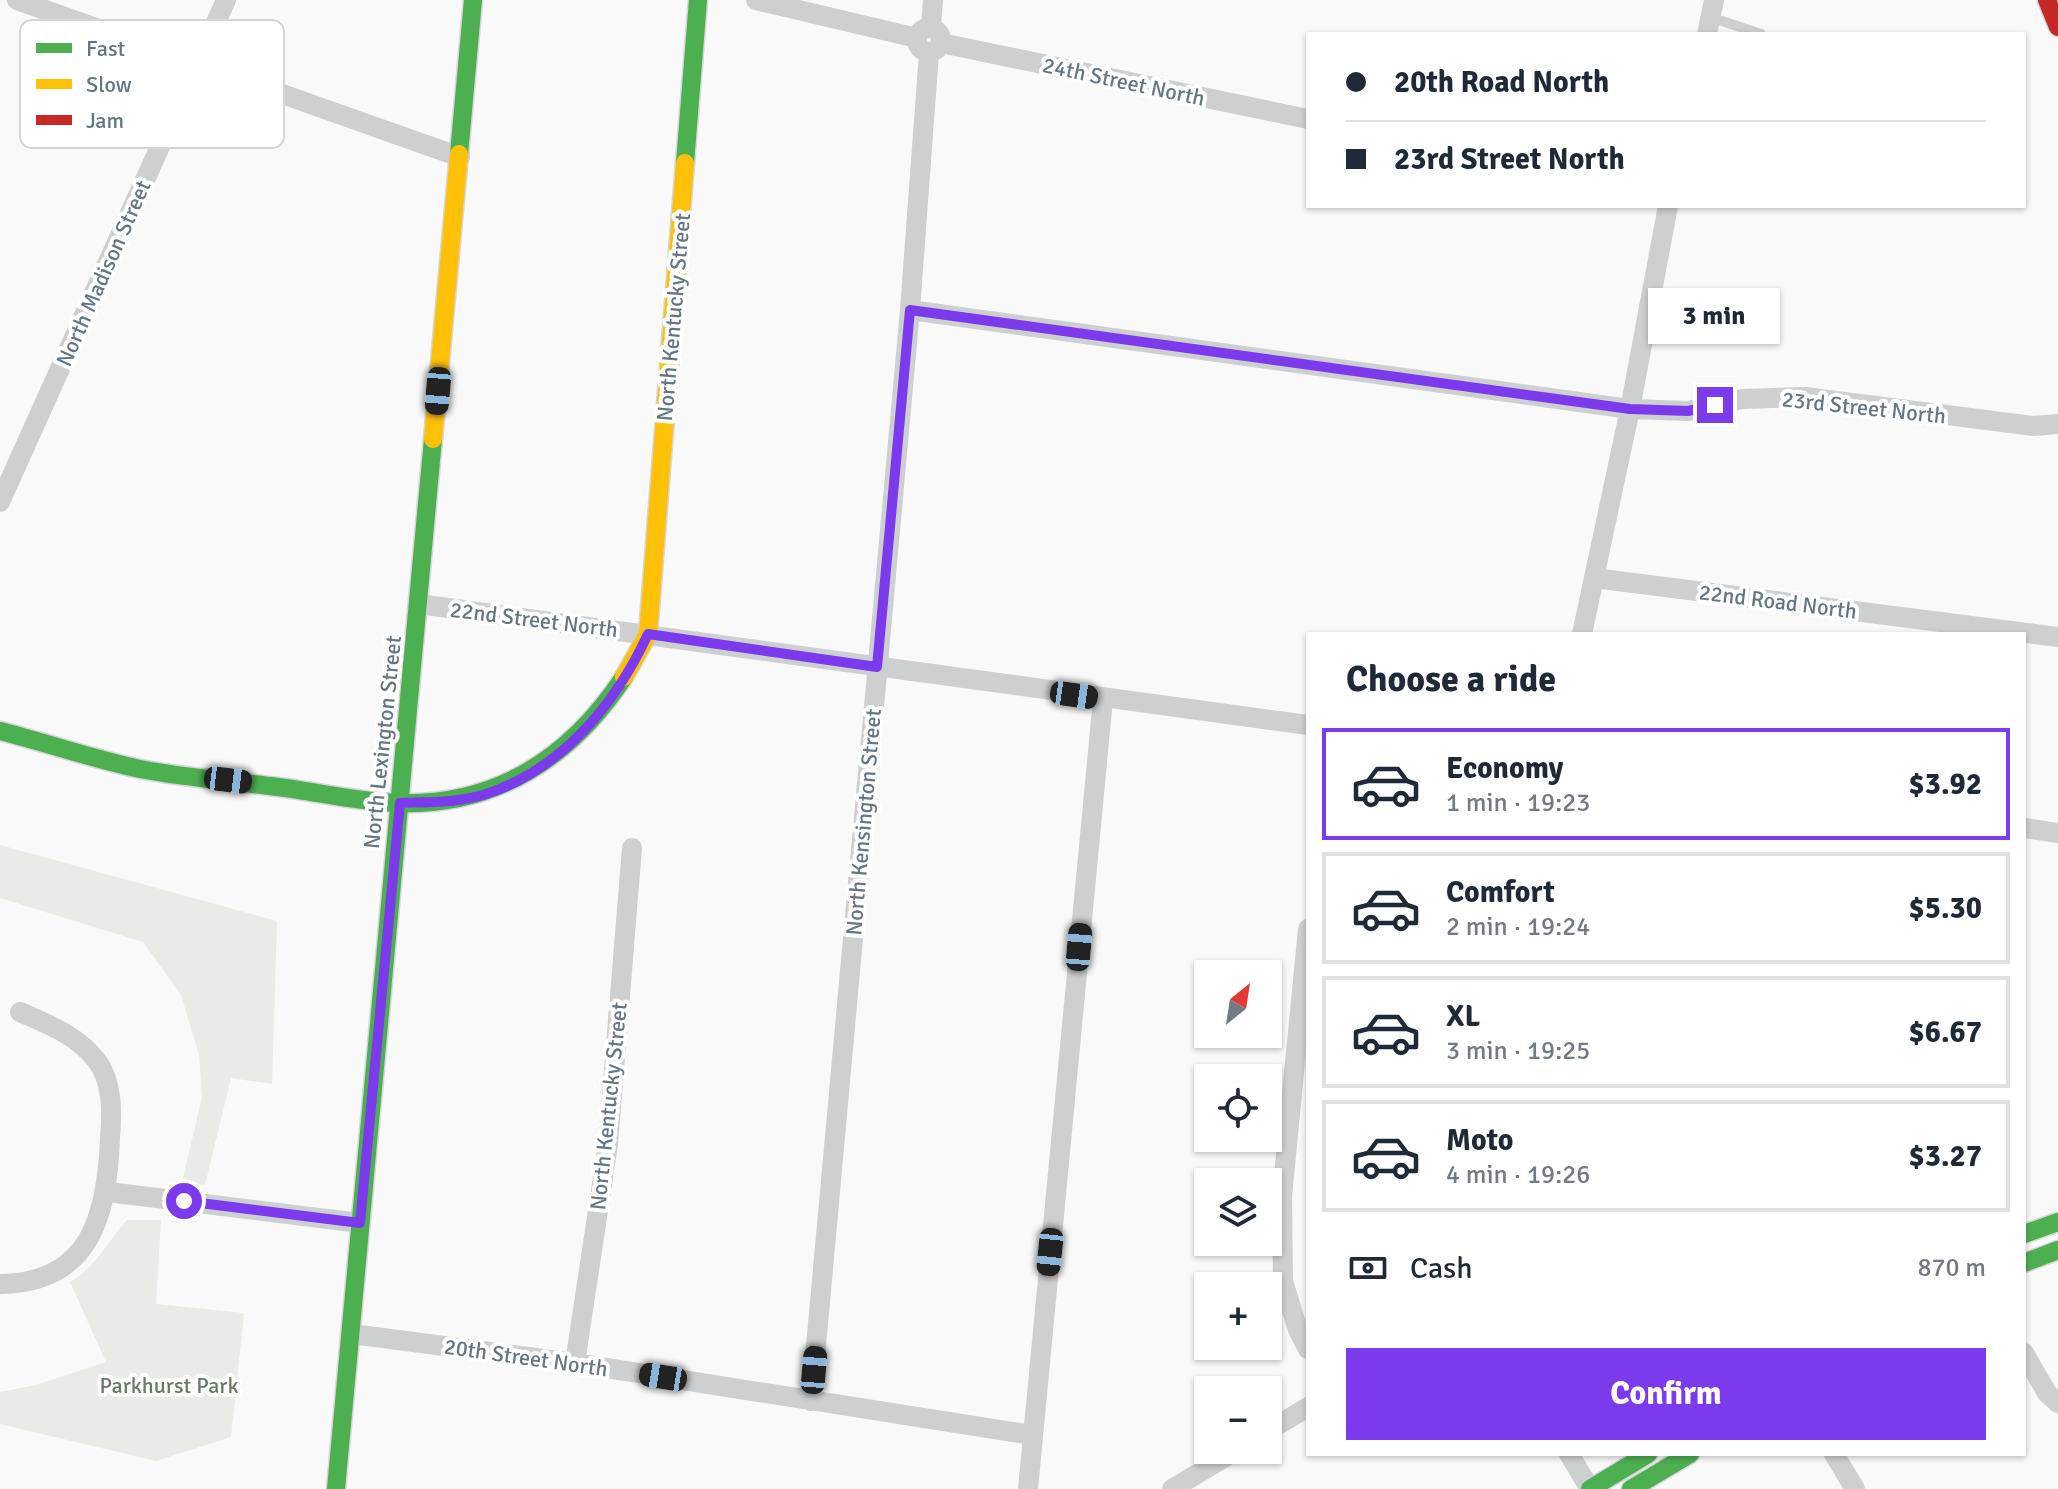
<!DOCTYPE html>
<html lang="en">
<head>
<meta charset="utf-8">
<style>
  body { margin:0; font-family:Signika,sans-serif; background:#f2f2f3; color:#1f2937; height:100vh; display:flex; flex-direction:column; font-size:30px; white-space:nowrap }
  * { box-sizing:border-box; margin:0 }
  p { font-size:26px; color:#747a83 }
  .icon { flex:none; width:44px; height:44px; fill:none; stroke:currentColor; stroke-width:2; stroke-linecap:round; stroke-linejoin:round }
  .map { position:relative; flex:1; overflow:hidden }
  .side { position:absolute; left:1306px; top:632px; width:720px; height:824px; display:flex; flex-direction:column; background:#fff; border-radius:0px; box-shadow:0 2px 6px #0004 }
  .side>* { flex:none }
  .banner { position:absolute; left:1306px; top:32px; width:720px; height:176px; border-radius:0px; box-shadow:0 2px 6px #0004; display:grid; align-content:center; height:176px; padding:0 40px; background:#fff }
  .needle { width:52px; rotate:30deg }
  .tools { position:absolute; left:1194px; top:960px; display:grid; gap:16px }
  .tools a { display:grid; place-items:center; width:88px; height:88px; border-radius:0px; background:#fff; box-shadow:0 2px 6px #0004; font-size:40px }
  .end { position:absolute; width:36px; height:36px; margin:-18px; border:10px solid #7c3aed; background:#fff; box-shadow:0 0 0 4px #fff }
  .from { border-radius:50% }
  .bubble { position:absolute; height:56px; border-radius:0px; background:#fff; box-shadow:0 2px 6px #0004; font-size:26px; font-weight:700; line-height:56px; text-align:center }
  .car { position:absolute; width:24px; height:48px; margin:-24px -12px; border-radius:10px; box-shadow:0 0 6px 2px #0007; background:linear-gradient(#222 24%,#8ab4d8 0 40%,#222 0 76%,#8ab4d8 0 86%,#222 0) }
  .banner b { display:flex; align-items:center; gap:28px; height:76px; font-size:30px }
  .banner b+b { border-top:2px solid #e0e1e3 }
  .banner i { width:20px; height:20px; background:#1f2937 }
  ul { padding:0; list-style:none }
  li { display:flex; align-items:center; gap:24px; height:112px; margin:0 16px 12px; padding:0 24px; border:4px solid #e0e1e3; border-radius:0px }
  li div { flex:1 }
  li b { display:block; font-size:30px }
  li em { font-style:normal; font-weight:700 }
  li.active { border-color:#7c3aed }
  li>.icon { width:72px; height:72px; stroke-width:1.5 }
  h2 { padding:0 40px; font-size:36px; line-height:96px }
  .pay { display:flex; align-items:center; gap:20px; height:88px; padding:0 40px; font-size:30px }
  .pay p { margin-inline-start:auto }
  .cta { display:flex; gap:16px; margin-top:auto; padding:16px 40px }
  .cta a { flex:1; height:92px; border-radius:0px; background:#7c3aed; color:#fff; font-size:32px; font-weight:700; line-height:92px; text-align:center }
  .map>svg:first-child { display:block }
  .green { fill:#e8ebe6 }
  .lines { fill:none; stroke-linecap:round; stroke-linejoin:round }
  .fast-casing { stroke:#d5d6d7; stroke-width:21 }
  .slow-casing { stroke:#d5d6d7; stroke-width:21 }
  .jam-casing { stroke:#d5d6d7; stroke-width:21 }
  .lane { stroke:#cecfd0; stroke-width:10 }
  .street { stroke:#cecfd0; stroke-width:20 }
  .fast { stroke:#4caf50; stroke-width:18 }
  .slow { stroke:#ffc107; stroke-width:18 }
  .jam { stroke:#c62828; stroke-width:18 }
  .route { stroke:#7c3aed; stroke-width:10 }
  .labels { text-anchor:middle; stroke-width:8; stroke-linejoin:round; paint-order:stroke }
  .street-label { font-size:22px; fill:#657683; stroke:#fff }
  .park-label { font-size:22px; fill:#687a64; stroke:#fff }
  .key { fill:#fff; stroke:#d1d6da; stroke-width:2 }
  .key-label { font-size:22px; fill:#657683 }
</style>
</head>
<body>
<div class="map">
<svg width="2058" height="1489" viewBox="0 0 2058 1489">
  <rect width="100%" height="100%" fill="#f9f9f9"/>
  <!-- green -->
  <path class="green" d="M0,845L277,921L272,1084L231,1078L205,1185L182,1182L202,1097L199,1055L181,995L143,942L0,898Z
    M127,1220H161L156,1304L244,1313L231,1437L156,1461L0,1424V1392L36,1385L106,1362L70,1282C97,1266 107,1242 127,1220Z"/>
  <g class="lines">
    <!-- fast casing -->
    <g class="fast-casing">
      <path id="fast" d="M459,154L473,0
        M685,163L698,0
        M0,731C47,743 93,759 140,769C186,778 232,781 278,787C318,792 358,802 398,803C497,806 571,757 624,677
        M2024,1234L2058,1222
        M2024,1263L2058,1250
        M336,1489L433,439
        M1590,1489L1648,1454
        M1631,1489L1690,1454"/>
    </g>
    <!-- slow casing -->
    <g class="slow-casing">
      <path id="slow" d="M433,439L459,154
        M624,677L648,634L685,163"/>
    </g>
    <!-- jam casing -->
    <g class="jam-casing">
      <path id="jam" d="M2047,0L2058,27"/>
    </g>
    <!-- lane -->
    <path class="lane" d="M1710,17L1761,34"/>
    <!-- street -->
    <path class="street" d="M17,0L460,157
      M756,0L917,38
      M917 40a12 12 0 1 1 24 0a12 12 0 1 1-24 0Z
      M931,28L933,0
      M1707,34L1714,0
      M941,43L1308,119
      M910,310L1630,409L1688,411L1743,399L1805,397L2034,426L2058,424
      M0,502L226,0
      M1594,578L2058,637
      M419,604L1308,725
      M1582,634L1630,409L1668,206
      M2024,828L2058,833
      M1308,929L1282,1196L1283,1281L1298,1330L1308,1349
      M108,1192L360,1223
      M0,1284C91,1283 107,1215 110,1138C112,1114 113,1082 97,1061C77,1035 49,1025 20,1012
      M352,1334L575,1363L1032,1435
      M2024,1353L2047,1393L2058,1403
      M575,1363L608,1144L632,848
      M811,1401L910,310L929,53
      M1268,1431L1308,1407
      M1569,1454L1590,1489
      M1834,1454L1855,1489
      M1028,1489L1103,699
      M1172,1489L1237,1450"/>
    <!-- fast -->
    <use href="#fast" class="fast"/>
    <!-- slow -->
    <use href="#slow" class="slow"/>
    <!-- jam -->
    <use href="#jam" class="jam"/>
  </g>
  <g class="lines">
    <!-- route -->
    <path class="route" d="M184,1201L360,1223L400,803C428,802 458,803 486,794C562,769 615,705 648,634L877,667L910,310L1630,409L1688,411L1715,405"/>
  </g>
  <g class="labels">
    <!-- street labels -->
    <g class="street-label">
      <text transform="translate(1124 81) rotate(12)" y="8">24th Street North</text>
      <text transform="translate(103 273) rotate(-66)" y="8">North Madison Street</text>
      <text transform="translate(673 317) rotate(-85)" y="8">North Kentucky Street</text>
      <text transform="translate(1864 407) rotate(6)" y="8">23rd Street North</text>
      <text transform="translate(1778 601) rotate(7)" y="8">22nd Road North</text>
      <text transform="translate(534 619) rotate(7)" y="8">22nd Street North</text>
      <text transform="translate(382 742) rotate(-84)" y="8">North Lexington Street</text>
      <text transform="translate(863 822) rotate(-85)" y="8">North Kensington Street</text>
      <text transform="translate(608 1106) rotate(-84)" y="8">North Kentucky Street</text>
      <text transform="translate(526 1357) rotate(8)" y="8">20th Street North</text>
    </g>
    <!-- park labels -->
    <g class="park-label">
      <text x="169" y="1393">Parkhurst Park</text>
    </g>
  </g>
  <!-- legend -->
  <rect x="20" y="20" width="264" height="128" rx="12" class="key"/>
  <rect x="36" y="43" width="36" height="10" fill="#4caf50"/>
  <rect x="36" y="79" width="36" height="10" fill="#ffc107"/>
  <rect x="36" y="115" width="36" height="10" fill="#c62828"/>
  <g class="key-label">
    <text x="86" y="56">Fast</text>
    <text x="86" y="92">Slow</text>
    <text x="86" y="128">Jam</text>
  </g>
</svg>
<div class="tools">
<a><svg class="needle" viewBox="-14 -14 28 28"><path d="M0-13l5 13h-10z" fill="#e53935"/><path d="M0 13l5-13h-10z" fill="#747a83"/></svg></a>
<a><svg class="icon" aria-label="locate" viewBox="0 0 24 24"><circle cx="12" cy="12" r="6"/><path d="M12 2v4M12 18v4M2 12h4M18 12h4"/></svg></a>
<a><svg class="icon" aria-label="layers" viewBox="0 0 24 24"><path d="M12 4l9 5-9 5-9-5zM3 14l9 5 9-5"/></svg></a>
<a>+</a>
<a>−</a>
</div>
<i class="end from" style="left:184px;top:1201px"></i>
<i class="end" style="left:1715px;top:405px"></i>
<div class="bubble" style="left:1648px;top:288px;width:132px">3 min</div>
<i class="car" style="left:438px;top:391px;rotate:185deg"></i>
<i class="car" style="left:1074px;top:695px;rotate:98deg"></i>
<i class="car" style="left:228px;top:780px;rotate:97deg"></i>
<i class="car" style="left:1079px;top:947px;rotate:5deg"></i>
<i class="car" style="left:1050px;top:1252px;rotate:186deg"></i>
<i class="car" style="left:814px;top:1370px;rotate:5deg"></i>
<i class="car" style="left:663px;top:1377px;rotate:279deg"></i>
<div class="banner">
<b><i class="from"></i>20th Road North</b>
<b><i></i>23rd Street North</b>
</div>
<section class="side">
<h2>Choose a ride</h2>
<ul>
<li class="active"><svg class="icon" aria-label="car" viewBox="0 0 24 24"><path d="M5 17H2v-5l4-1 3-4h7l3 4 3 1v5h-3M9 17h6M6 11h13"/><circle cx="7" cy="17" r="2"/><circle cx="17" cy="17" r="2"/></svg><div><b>Economy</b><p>1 min · 19:23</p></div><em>$3.92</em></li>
<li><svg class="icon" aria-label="car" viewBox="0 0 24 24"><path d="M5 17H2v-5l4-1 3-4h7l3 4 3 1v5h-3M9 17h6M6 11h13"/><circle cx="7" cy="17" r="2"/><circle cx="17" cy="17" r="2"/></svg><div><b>Comfort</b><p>2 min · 19:24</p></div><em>$5.30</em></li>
<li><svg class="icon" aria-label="car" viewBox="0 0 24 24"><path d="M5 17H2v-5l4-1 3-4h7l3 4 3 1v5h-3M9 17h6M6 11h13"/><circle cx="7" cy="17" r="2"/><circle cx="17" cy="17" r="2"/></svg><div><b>XL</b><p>3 min · 19:25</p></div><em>$6.67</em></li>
<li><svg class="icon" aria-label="car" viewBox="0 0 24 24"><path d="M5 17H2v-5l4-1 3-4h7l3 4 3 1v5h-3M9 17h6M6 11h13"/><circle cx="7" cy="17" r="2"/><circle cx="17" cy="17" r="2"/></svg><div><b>Moto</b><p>4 min · 19:26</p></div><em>$3.27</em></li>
</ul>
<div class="pay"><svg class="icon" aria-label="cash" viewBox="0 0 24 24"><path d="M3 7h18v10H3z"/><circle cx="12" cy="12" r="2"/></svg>Cash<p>870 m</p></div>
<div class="cta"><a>Confirm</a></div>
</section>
</div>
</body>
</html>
